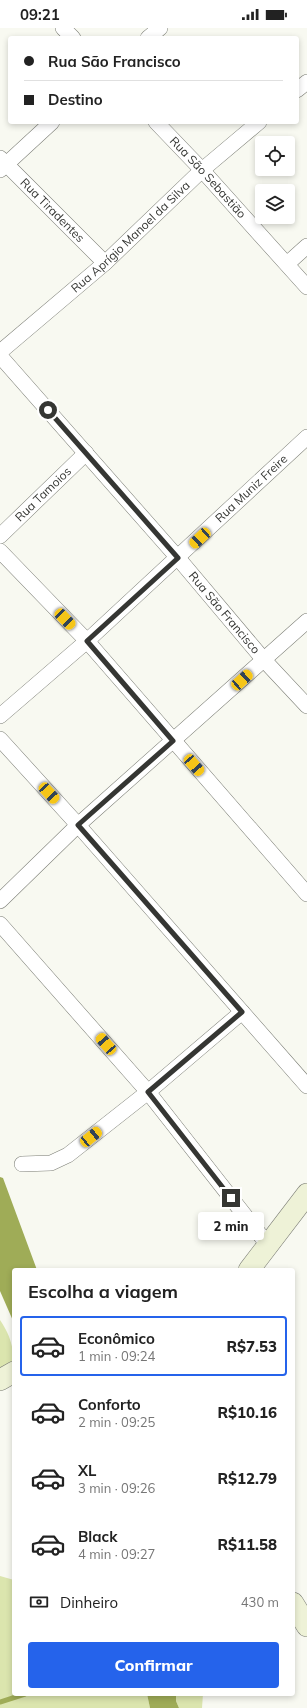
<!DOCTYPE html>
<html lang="pt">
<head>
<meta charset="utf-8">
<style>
  body { margin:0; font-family:Mulish,sans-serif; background:#f2f2f2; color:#222; height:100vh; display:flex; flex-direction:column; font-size:15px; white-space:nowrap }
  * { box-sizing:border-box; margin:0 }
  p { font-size:13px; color:#767676 }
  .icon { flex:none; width:22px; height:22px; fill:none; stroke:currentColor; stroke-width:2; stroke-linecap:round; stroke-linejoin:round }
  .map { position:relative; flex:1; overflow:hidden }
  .details { position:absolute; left:12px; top:1240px; width:283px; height:428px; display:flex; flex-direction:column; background:#fff; border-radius:4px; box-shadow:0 2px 6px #0003 }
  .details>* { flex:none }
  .guide { position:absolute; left:8px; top:8px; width:291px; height:88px; border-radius:4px; box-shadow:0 2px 6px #0003; display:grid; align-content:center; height:88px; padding:0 16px; background:#fff }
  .buttons { position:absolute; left:255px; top:108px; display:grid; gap:8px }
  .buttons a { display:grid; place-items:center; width:40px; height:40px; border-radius:4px; background:#fff; box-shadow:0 2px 6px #0003; font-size:20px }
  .end { position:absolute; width:18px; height:18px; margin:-9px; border:5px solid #353633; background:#fff; box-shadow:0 0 0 2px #fff }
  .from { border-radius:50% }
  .bubble { position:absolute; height:28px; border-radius:4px; background:#fff; box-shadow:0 2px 6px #0003; font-size:13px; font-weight:800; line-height:28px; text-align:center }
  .car { position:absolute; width:12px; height:24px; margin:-12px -6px; border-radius:5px; box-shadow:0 0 3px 1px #0007; background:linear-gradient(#f5c518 24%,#345 0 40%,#f5c518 0 76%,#345 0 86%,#f5c518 0) }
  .guide b { display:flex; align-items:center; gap:14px; height:38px; font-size:15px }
  .guide b+b { border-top:1px solid #e0e0e0 }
  .guide i { width:10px; height:10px; background:#222 }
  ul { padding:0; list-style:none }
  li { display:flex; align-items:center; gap:12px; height:60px; margin:0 8px 6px; padding:0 8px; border:2px solid transparent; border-radius:4px }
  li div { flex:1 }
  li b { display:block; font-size:15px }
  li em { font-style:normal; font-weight:800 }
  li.active { border-color:#2563eb }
  li>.icon { width:36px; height:36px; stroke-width:1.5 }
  h2 { padding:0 16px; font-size:18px; line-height:48px }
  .pay { display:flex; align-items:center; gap:10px; height:44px; padding:0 16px; font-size:15px }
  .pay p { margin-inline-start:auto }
  .cta { display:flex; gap:8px; margin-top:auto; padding:8px 16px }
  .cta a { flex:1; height:46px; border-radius:4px; background:#2563eb; color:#fff; font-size:16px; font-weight:800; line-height:46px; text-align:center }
  .status { display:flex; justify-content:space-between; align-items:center; height:28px; padding:0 20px; background:#fff; direction:ltr }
  .status svg { height:11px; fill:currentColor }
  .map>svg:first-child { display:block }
  .green { fill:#dbe5ae }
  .water { fill:#9fac57 }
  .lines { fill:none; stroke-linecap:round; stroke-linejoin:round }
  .stream { stroke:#9fac57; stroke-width:5 }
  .street-casing { stroke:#7c7e76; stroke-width:16 }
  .secondary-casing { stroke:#7c7e76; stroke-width:22 }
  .street { stroke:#fff; stroke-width:15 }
  .secondary { stroke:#eef2d7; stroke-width:21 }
  .route { stroke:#353633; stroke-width:5 }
  .labels { text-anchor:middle; stroke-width:3.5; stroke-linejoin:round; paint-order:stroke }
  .street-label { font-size:12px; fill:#353633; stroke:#fff }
</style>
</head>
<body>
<div class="status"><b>09:21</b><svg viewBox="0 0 49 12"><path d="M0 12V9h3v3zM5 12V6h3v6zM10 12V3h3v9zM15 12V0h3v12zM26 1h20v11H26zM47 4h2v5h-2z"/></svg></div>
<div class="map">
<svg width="307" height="1680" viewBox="0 0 307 1680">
  <rect width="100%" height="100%" fill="#f8f9f1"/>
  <!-- green -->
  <path class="green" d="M0,1292C12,1310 14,1322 14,1343L0,1350Z
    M0,1548L14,1552V1666H147L150,1680H0Z
    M176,1666H203L202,1680H179L176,1673Z"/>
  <!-- water -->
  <path class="water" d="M0,1149L3,1150L37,1242H14V1295L0,1263Z
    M147,1666H176V1673L179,1680H150Z"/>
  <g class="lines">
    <!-- stream -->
    <path class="stream" d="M0,1674L25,1666"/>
    <!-- street casing -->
    <g class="street-casing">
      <g id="street">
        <path d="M63,0L73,10"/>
        <path d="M148,10L160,0"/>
        <path d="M297,62L307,54"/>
        <path id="s1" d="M156,94L202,142L307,259"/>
        <path id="s2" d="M0,130L105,235"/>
        <path d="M0,142L52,94"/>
        <path d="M287,236L307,218"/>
        <path id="s3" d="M0,324L105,235L202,142L259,94"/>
        <path id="s4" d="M0,328L178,530L264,632L307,678"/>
        <path id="s5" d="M0,508L86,425"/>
        <path d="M0,523L87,613L307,866"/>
        <path id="s6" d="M0,688L87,613L307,409"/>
        <path d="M0,711L78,797L307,1058"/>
        <path d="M0,873L78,797L307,593"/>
        <path d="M0,896L148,1064L268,1217"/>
        <path d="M22,1136L51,1135L68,1127L148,1064L242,984"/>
      </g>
    </g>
    <!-- secondary casing -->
    <g class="secondary-casing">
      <path id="secondary" d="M249,1242L307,1166
        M0,1352L14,1344
        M293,1575L307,1598"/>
    </g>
    <!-- street -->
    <use href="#street" class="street"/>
    <!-- secondary -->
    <use href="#secondary" class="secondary"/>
  </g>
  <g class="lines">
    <!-- route -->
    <path class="route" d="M48,382L178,530L87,613L173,713L78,797L242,984L148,1064L231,1170"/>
  </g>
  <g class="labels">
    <!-- street labels -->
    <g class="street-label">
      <text dy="4" stroke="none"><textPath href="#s1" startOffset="76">Rua São Sebastião</textPath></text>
      <text dy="4" stroke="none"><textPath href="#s2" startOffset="74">Rua Tiradentes</textPath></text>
      <text dy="4" stroke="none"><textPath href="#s3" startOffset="174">Rua Aprígio Manoel da Silva</textPath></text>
      <text dy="4" stroke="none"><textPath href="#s6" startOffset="339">Rua Muniz Freire</textPath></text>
      <text dy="4" stroke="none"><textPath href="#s5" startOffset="60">Rua Tamoios</textPath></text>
      <text dy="4" stroke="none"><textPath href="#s4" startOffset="341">Rua São Francisco</textPath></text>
    </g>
  </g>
</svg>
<div class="buttons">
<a><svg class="icon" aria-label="locate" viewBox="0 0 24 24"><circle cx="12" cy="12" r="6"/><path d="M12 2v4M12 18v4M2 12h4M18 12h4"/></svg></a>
<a><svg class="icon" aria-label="layers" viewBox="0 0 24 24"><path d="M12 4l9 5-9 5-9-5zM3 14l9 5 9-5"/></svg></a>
</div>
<i class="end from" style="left:48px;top:382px"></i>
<i class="end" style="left:231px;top:1170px"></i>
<div class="bubble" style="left:198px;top:1184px;width:66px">2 min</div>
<i class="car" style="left:200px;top:510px;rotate:227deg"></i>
<i class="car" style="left:65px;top:591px;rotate:136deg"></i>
<i class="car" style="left:242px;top:652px;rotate:48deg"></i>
<i class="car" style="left:194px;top:737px;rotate:139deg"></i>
<i class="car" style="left:49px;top:765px;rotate:137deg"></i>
<i class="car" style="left:106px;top:1016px;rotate:319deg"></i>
<i class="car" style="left:91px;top:1109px;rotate:51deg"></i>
<div class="guide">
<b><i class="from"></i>Rua São Francisco</b>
<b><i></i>Destino</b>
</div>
<section class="details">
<h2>Escolha a viagem</h2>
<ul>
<li class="active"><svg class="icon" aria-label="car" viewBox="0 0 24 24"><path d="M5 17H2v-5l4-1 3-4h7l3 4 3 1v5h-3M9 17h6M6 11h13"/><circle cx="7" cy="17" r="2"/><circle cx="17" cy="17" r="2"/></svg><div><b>Econômico</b><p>1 min · 09:24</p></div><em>R$7.53</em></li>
<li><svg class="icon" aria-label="car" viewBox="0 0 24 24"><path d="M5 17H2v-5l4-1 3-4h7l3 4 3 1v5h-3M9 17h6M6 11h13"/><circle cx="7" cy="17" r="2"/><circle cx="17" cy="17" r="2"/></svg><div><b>Conforto</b><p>2 min · 09:25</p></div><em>R$10.16</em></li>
<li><svg class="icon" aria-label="car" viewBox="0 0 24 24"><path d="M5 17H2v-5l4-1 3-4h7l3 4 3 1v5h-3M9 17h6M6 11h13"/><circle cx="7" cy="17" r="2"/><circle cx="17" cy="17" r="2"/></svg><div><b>XL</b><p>3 min · 09:26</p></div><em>R$12.79</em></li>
<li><svg class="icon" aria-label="car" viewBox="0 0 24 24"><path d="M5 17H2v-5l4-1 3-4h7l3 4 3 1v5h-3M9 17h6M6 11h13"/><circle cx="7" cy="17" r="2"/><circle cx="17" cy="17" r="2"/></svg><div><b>Black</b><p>4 min · 09:27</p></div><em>R$11.58</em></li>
</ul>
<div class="pay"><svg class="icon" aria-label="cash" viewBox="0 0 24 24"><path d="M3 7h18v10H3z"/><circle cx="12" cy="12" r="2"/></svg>Dinheiro<p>430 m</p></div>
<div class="cta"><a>Confirmar</a></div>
</section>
</div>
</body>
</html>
